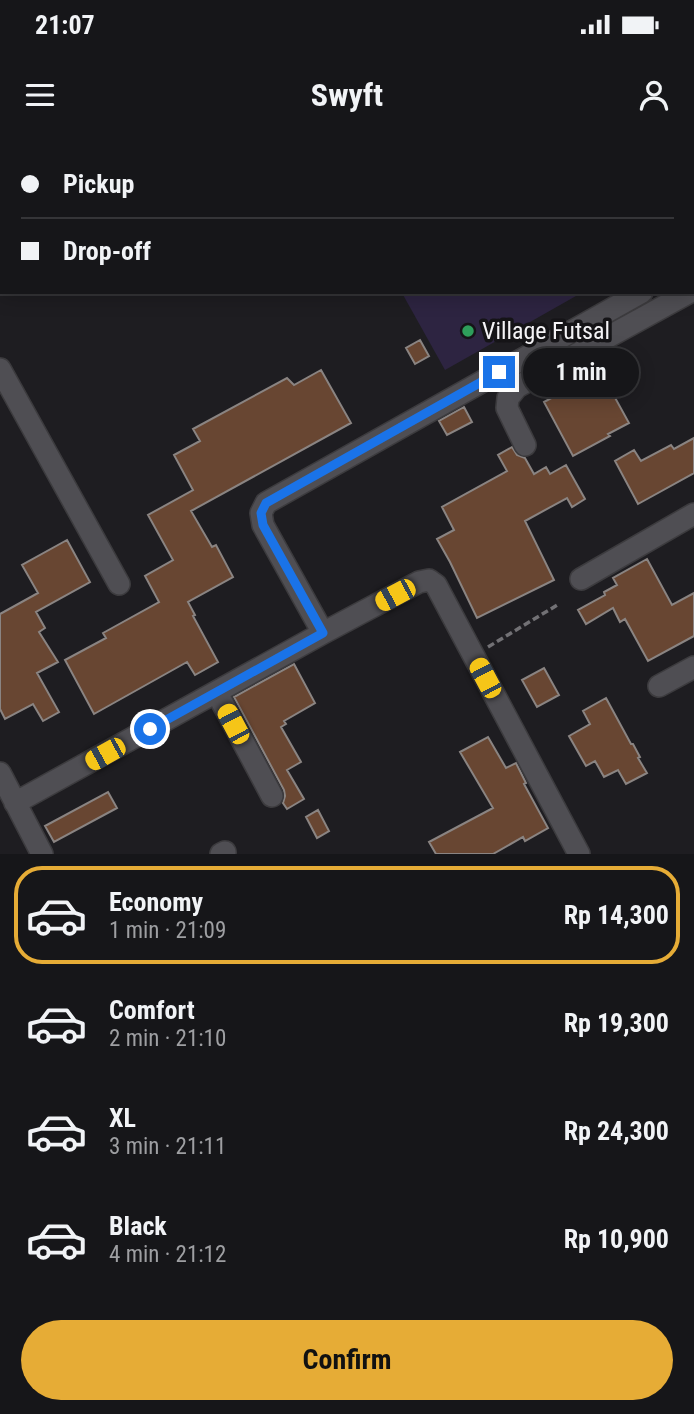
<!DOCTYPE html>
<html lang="en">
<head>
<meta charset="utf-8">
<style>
  body { margin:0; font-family:"Roboto Condensed",sans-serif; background:#1f1f22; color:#f1f3f6; height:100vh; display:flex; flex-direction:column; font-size:26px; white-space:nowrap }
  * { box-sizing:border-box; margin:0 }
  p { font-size:23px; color:#9e9fa2 }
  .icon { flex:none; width:38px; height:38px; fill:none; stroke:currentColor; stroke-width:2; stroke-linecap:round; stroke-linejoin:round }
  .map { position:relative; height:714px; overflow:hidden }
  .drawer { display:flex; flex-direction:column; background:#161619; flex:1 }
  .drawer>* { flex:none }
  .guide { position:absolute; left:0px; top:0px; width:695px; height:154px; box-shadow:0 4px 18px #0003,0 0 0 2px #353538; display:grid; align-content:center; height:154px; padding:0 21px; background:#161619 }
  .end { position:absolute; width:32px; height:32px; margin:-16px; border:9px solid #1a73e8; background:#fff; box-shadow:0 0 0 4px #fff }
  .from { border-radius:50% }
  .bubble { position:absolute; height:49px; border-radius:24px; background:#161619; box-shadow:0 4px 18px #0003,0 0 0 2px #353538; font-size:23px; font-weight:700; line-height:49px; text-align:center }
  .car { position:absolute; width:21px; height:42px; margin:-21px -10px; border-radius:9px; box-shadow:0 0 5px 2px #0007; background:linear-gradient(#f5c518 24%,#345 0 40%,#f5c518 0 76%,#345 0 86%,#f5c518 0) }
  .guide b { display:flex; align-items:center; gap:24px; height:66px; font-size:26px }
  .guide b+b { border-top:2px solid #353538 }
  .guide i { width:18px; height:18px; background:#f1f3f6 }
  ul { padding:12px 0 0; list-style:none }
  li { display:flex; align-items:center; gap:21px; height:98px; margin:0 14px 10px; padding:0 7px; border:4px solid transparent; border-radius:28px }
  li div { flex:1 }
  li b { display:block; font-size:26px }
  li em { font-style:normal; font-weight:700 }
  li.current { border-color:#e6ac36 }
  li>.icon { width:63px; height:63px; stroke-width:1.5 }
  .cta { display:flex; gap:14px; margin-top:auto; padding:14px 21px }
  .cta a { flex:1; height:80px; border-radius:42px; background:#e6ac36; color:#111; font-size:28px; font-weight:700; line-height:80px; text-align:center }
  .status { display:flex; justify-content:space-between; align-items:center; height:49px; padding:0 35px; background:#161619; direction:ltr }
  .status svg { height:19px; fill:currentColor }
  header { display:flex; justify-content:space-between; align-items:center; height:91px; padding:0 21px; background:#161619; font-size:32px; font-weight:700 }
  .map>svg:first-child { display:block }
  .green { fill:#2d2441 }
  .building { fill:#684632; stroke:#8a8482; stroke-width:2 }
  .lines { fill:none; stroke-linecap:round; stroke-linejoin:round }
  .minor-casing { stroke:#3c3b3e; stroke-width:24 }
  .path { stroke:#727175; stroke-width:3.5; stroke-dasharray:7 3.5; stroke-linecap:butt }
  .minor { stroke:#4f4e53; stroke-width:21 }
  .route { stroke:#1a73e8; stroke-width:9 }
  .leisure-dot { fill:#2e9e5b; stroke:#151417; stroke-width:2.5 }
  .labels { text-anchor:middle; stroke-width:7; stroke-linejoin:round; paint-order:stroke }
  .poi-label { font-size:24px; fill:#f5f4f7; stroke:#151417; text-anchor:start }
</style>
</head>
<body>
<div class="status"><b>21:07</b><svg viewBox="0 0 49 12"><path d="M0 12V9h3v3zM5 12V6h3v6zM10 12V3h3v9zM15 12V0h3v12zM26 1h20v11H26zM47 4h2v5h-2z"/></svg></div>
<header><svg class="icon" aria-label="menu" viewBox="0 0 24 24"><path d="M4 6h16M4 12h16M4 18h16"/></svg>Swyft<svg class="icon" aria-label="person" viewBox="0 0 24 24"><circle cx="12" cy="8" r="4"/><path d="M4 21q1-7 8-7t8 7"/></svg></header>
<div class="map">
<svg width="694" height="714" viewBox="0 0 694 714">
  <rect width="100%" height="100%" fill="#1e1d21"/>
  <!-- green -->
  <path class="green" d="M404,152H583L445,230L402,153Z"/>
  <!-- building -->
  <path class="building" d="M420,200L429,216L415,224L406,208Z
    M597,225L629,283L608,294L610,296L573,316L544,262L572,247L568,241Z
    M321,230L351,283L191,371L212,407L216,405L233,437L188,462L195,475L193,476L218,522L195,535L187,522L94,574L65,520L106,498L103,493L159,462L145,436L173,420L148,375L193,350L174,315L200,301L193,289L287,238L294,245Z
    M464,267L472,282L447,295L439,281Z
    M694,298V333L638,364L615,321L634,310L641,321L671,305L674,309Z
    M512,307L517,315L525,318L534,334L546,327L550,334L566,325L585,359L572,367L567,358L525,381L554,440L477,478L450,422L437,399L454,390L442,367L507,331L498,315Z
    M67,400L90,442L36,472L45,488L39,492L58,522L37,533L59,572L43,581L33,564L5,579L0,569V474L38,453L22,425Z
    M647,419L672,465L694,453V496L648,521L625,479L620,482L613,468L586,484L578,470L605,455L604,452L617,445L613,438Z
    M294,524L315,563L284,581L286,584L281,587L301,622L287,630L304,659L287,669L283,663L285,656L284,650L234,557Z
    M544,528L559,555L537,567L522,540Z
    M606,558L631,604H633L640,617L638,618L647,633L626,644L618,630L604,637L595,621L586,626L569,596L590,584L583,571Z
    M488,597L506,628L516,623L526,643L524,644L548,688L525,701L523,697L493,714H436L429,702L493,668L460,612Z
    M108,652L117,668L54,702L45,686Z
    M318,670L329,691L317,698L306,677Z"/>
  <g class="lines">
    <!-- minor casing -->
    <g class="minor-casing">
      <path id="minor" d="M192,2L195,0
        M0,107L2,106
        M0,229L119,444
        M525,305L507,268L508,258L517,247L690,152
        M581,439L694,374
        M323,493L263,385L261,373L266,363L642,152
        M659,546L694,527
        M217,553L272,656
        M0,633L42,714
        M15,663L323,493L419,442L429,440L436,445L579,714
        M221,714L225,712"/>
    </g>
    <!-- path -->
    <path class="path" d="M488,507L559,464"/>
    <!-- minor -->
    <use href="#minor" class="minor"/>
  </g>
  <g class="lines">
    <!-- route -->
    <path class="route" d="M150,589L323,493L263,385L261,373L266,363L499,232"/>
  </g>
  <!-- markers -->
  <circle class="leisure-dot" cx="468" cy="191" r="7"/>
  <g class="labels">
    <!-- poi labels -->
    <g class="poi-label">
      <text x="482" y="199">Village Futsal</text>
    </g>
  </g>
</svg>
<i class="end from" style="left:150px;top:589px"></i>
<i class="end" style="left:499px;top:232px"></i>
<div class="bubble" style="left:523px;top:208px;width:116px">1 min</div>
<i class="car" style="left:395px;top:455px;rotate:242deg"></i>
<i class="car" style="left:485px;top:538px;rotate:332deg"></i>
<i class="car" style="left:233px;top:584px;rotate:332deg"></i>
<i class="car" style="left:105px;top:614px;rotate:241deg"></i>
<div class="guide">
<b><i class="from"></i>Pickup</b>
<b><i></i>Drop-off</b>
</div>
</div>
<section class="drawer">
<ul>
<li class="current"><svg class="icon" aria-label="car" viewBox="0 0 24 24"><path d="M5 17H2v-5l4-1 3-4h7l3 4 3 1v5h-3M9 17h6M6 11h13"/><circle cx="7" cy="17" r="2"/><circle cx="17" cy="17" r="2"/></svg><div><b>Economy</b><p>1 min · 21:09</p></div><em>Rp 14,300</em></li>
<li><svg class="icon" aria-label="car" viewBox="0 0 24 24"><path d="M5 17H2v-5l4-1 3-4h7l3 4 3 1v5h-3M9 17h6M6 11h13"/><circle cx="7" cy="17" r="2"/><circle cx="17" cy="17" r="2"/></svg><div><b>Comfort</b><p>2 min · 21:10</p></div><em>Rp 19,300</em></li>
<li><svg class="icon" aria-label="car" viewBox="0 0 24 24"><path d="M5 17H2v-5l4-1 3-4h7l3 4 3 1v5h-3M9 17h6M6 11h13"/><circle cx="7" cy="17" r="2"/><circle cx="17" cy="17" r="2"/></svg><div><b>XL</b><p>3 min · 21:11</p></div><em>Rp 24,300</em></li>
<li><svg class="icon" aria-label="car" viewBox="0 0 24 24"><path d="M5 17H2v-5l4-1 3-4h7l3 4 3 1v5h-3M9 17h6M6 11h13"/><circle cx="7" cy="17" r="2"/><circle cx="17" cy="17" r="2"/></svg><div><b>Black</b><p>4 min · 21:12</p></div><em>Rp 10,900</em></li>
</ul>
<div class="cta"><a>Confirm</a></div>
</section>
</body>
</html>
